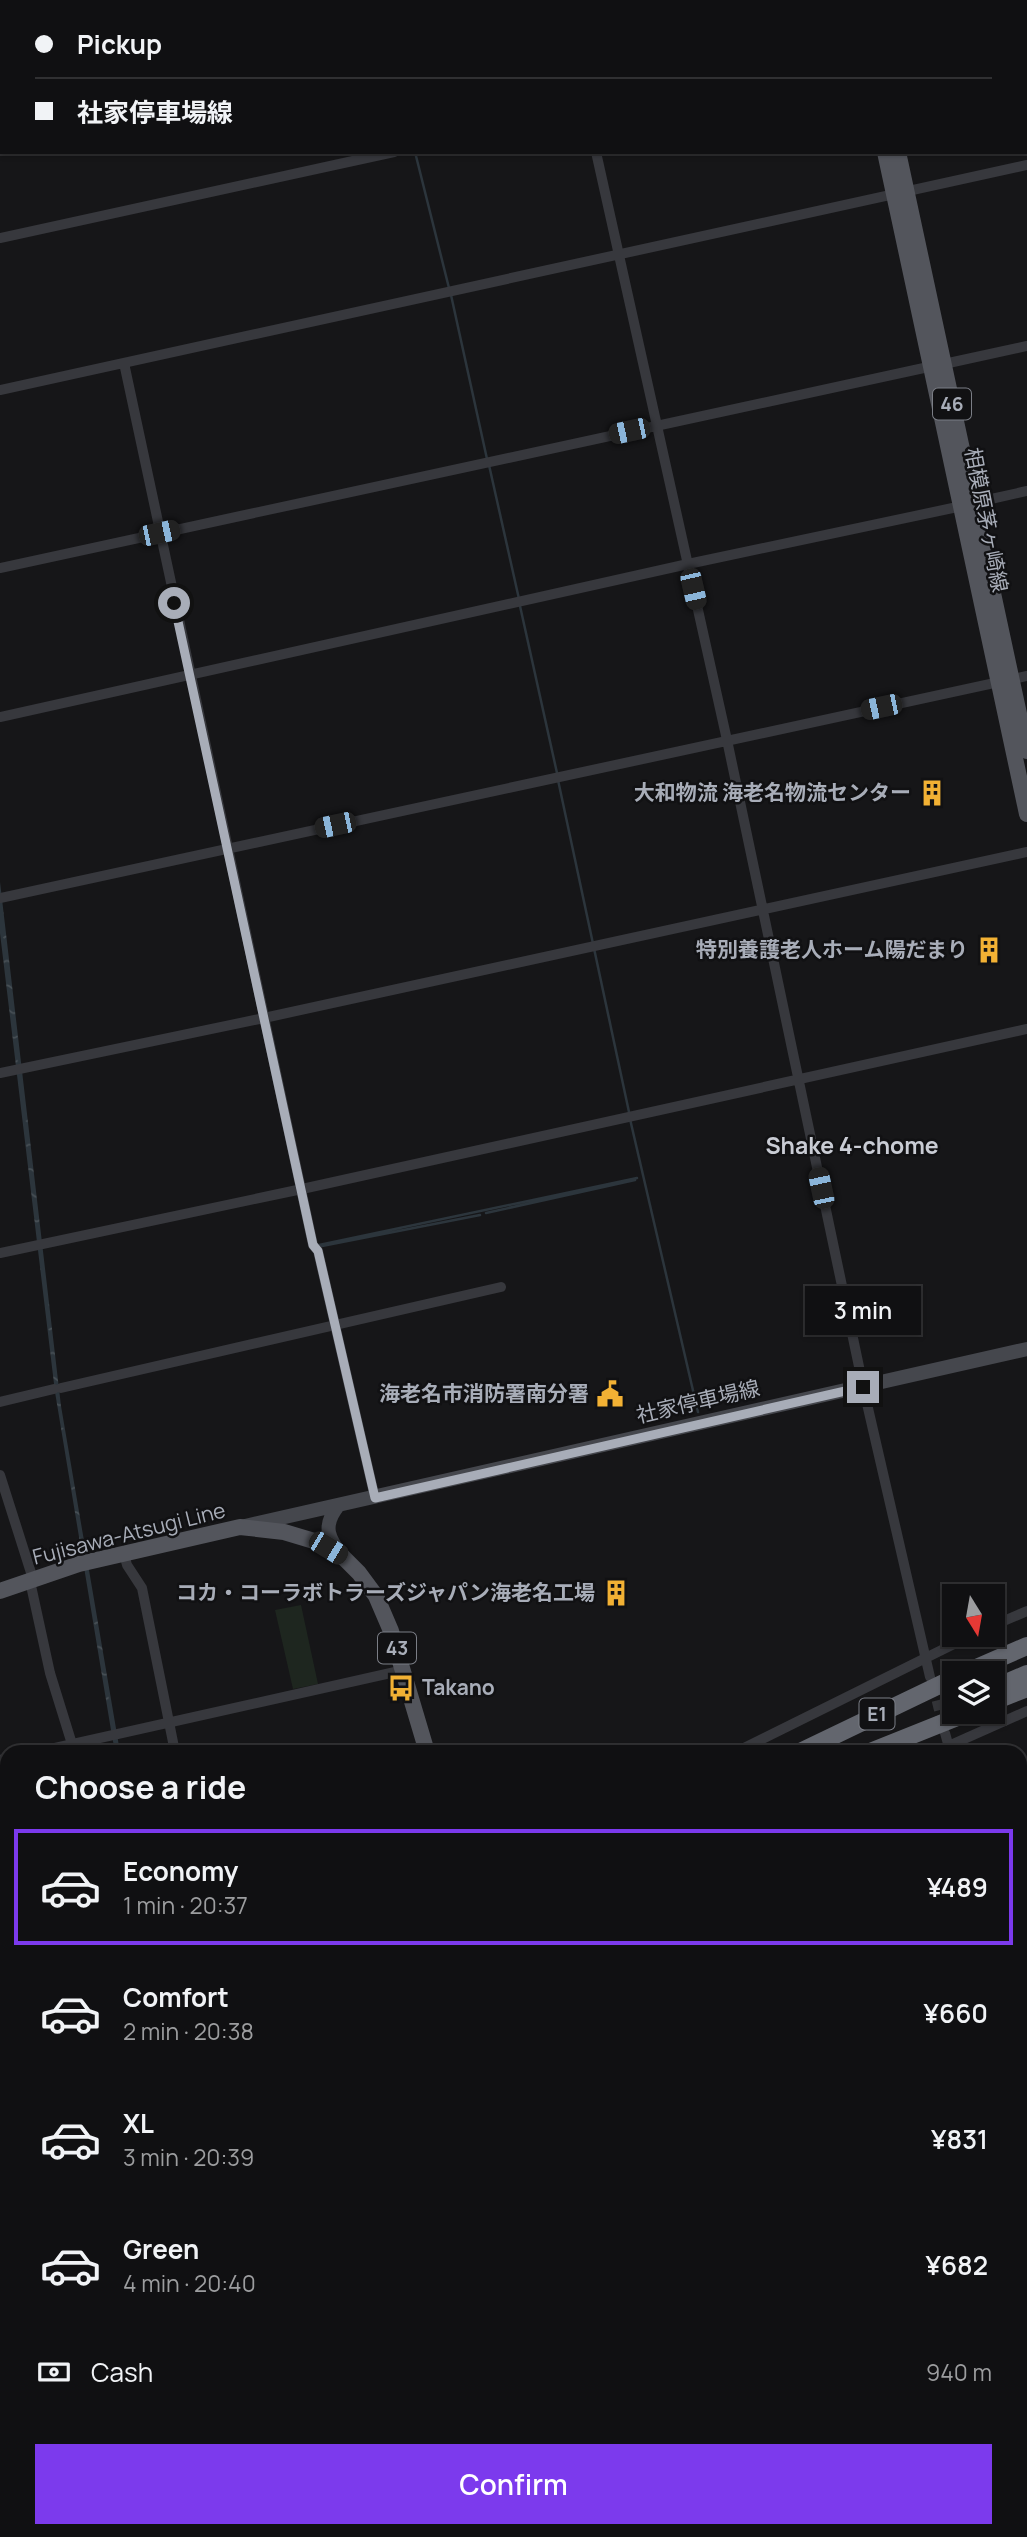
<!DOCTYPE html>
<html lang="en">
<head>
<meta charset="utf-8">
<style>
  body { margin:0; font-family:Manrope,"Noto Sans JP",sans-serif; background:#19191b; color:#f1f3f6; height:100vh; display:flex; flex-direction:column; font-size:26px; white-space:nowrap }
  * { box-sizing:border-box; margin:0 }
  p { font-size:23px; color:#9c9d9f }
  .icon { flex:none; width:38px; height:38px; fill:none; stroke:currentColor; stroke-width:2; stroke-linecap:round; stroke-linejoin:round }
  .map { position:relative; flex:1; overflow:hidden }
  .sheet { position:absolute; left:0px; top:1745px; width:1027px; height:793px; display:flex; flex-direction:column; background:#101012; border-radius:21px 21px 0 0; box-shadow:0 2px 5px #0004,0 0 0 2px #303032 }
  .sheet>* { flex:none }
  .banner { position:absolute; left:0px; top:0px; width:1027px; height:154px; box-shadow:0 2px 5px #0004,0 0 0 2px #303032; display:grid; align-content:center; height:154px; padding:0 35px; background:#101012 }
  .needle { width:46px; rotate:169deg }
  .controls { position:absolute; left:942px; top:1584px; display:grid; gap:14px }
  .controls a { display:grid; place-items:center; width:63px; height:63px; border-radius:0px; background:#101012; box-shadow:0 2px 5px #0004,0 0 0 2px #303032; font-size:35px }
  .end { position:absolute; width:32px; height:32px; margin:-16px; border:9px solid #a8adb8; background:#111; box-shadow:0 0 0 4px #111 }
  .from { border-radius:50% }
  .bubble { position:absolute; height:49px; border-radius:0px; background:#101012; box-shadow:0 2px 5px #0004,0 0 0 2px #303032; font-size:23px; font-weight:600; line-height:49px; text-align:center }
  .car { position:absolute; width:21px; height:42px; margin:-21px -10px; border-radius:9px; box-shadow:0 0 5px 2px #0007; background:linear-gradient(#222 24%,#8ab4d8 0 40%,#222 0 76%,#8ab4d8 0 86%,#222 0) }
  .banner b { display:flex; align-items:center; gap:24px; height:66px; font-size:26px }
  .banner b+b { border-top:2px solid #303032 }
  .banner i { width:18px; height:18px; background:#f1f3f6 }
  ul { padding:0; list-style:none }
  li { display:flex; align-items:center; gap:21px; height:116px; margin:0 14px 10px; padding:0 21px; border:4px solid transparent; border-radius:0px }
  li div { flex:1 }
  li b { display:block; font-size:26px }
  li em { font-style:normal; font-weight:600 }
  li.active { border-color:#7c3aed }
  li>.icon { width:63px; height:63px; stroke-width:1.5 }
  h2 { padding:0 35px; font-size:32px; line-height:84px }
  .pay { display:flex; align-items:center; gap:18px; height:77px; padding:0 35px; font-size:26px }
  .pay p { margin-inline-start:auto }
  .button { display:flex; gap:14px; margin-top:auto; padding:14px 35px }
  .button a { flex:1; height:80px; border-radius:0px; background:#7c3aed; color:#fff; font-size:28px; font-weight:600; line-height:80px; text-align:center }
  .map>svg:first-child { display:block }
  .grass { fill:#1e261f }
  .water { fill:url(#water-ripples) }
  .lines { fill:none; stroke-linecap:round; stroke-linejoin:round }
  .stream { stroke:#2c353c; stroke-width:2.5 }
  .canal { stroke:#2c353c; stroke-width:10 }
  .street-tunnel { stroke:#333438; stroke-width:10; stroke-dasharray:10 5; stroke-linecap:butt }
  .street { stroke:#37383d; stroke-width:10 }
  .secondary { stroke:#45474d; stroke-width:14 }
  .primary { stroke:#53555c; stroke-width:16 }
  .highway { stroke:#63666e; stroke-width:18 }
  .route { stroke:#a8adb8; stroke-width:9 }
  .labels { text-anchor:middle; stroke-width:5; stroke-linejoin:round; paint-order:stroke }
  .shield { fill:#111113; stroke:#7b7e86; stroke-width:2 }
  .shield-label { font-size:19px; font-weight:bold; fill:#a8adb8 }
  .street-label { font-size:21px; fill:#a8adb8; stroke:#111113 }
  .poi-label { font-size:21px; font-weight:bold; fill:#a8adb8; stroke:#111113; text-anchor:end }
  .neighbourhood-label { font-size:23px; font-weight:bold; fill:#c9ccd4; stroke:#111113 }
</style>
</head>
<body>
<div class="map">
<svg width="1027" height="2537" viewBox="0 0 1027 2537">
  <defs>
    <pattern id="water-ripples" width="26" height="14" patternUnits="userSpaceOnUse" patternTransform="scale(1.75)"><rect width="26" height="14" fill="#2c353c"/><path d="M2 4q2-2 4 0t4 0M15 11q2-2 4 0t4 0" fill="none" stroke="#485056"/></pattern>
  </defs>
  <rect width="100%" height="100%" fill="#161618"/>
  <!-- grass -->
  <path class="grass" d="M301,1605L318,1684L293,1689L275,1610Z"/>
  <!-- water -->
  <path class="water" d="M0,882L61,1406L120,1752H115L111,1730L55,1392L0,933Z"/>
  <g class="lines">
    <!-- stream -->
    <path class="stream" d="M380,0L381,2
      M415,152L449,288
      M451,295L487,459
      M489,465L519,599
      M520,606L557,773
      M558,780L629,1112
      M630,1119L698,1412
      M486,1213L635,1180
      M319,1245L637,1178
      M322,1246L480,1215
      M1023,2276L1027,2269
      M943,2530L944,2537"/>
    <!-- canal -->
    <path class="canal" d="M246,2530L248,2537"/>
    <!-- street-tunnel -->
    <path class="street-tunnel" d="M933,1686L943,1726"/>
    <!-- street -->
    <path class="street" d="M555,0L556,2
      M264,2L272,0
      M715,2V0
      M0,60H2
      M596,152L727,740L865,1395L930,1677
      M0,238L394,152
      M124,363L313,1245L318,1251L375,1498
      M944,364L1027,346
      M0,390L1027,165
      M973,503L1027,491
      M0,568L933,366
      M0,717L688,564L962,506
      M0,898L1027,676
      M0,1073L264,1018L1027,852
      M0,1253L302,1189L1027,1029
      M61,1388L501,1287
      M0,1402L54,1389
      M0,1475L33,1579
      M124,1554L127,1565L142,1588L175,1752
      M30,1581L50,1673L72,1744
      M992,1626L1027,1611
      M945,1733L950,1751
      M37,1752L404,1670
      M736,1752L974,1634
      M935,1752L1027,1711
      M0,1760L7,1758
      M1020,1864L1027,1863
      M0,1931L7,1930
      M0,1958L7,1984
      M1020,2030L1027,2028
      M0,2101L7,2099
      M1020,2110L1025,2193
      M1020,2291L1027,2277
      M0,2357L7,2352
      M1020,2370L1027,2371
      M0,2423L7,2422
      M1020,2473H1027
      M279,2530L280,2537
      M857,2530V2537"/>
    <!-- secondary -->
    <path class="secondary" d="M1026,14H1027
      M338,1506C322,1526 328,1538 343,1557
      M245,1526L1027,1349
      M0,2208L7,2222
      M154,2530L156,2537
      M290,2537L317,2530"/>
    <!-- primary -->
    <path class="primary" d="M854,0V2
      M866,0L867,2
      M885,152L1027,814
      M898,152L1027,751
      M0,1591L79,1564L240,1527L284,1532L314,1541L343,1557L359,1573L376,1596L391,1631L427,1752
      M635,2530L636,2537"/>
    <!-- highway -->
    <path class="highway" d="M965,1673L1027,1646
      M992,1689L1027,1674
      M992,1702L1027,1688
      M800,1752L954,1678
      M870,1752L970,1712
      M0,2275L7,2270
      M0,2312L7,2306"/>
  </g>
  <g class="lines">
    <!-- route -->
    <path class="route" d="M174,603L313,1245L318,1251L375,1498L863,1387"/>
  </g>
  <!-- icons -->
  <defs>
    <g id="building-bare" transform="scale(2.1)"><path d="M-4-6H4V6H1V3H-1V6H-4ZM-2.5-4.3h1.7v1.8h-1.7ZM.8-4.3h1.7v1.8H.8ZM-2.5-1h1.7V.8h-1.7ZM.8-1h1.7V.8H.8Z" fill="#f2b134" stroke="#111113" stroke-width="2.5" paint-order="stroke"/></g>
    <g id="civic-bare" transform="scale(2.1)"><path d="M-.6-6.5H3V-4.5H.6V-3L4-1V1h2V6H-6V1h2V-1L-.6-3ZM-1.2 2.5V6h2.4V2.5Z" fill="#f2b134" stroke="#111113" stroke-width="2.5" paint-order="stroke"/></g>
    <g id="bus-bare" transform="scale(2.1)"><path d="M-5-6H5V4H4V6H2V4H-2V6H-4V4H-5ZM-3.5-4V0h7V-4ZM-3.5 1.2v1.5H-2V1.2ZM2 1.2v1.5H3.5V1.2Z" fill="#f2b134" stroke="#111113" stroke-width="2.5" paint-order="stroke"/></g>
  </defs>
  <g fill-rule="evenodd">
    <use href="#building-bare" x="932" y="793"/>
    <use href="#building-bare" x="989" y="950"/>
    <use href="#civic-bare" x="610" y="1394"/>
    <use href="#building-bare" x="616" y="1593"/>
    <use href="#bus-bare" x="401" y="1688"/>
  </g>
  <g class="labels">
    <!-- shield labels -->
    <g class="shield">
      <rect x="933" y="388.5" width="38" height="31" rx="5"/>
      <rect x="378" y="1632.5" width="38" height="31" rx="5"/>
      <rect x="859.5" y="1698.5" width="35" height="31" rx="5"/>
    </g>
    <g class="shield-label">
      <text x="952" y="411">46</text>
      <text x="397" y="1655">43</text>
      <text x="877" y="1721">E1</text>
    </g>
    <!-- street labels -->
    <g class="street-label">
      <text transform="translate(986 520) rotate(79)" y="7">相模原茅ヶ崎線</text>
      <text transform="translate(698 1402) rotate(-13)" y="7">社家停車場線</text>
      <text transform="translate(129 1534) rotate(-14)" y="7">Fujisawa-Atsugi Line</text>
    </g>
    <!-- poi labels -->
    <g class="poi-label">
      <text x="911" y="800">大和物流 海老名物流センター</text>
      <text x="968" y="957">特別養護老人ホーム陽だまり</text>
      <text x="589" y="1401">海老名市消防署南分署</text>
      <text x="595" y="1600">コカ・コーラボトラーズジャパン海老名工場</text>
      <text x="422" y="1695" text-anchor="start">Takano</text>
    </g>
    <!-- neighbourhood labels -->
    <g class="neighbourhood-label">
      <text x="852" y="1154">Shake 4-chome</text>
    </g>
  </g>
</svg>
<div class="controls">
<a><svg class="needle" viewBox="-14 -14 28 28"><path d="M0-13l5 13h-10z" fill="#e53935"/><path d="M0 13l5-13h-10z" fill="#9c9d9f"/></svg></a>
<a><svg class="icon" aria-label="layers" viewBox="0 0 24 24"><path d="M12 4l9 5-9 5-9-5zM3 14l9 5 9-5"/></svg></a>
</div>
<i class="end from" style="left:174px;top:603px"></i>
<i class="end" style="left:863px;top:1387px"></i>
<div class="bubble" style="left:805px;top:1286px;width:116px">3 min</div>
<i class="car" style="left:629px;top:431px;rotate:258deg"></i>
<i class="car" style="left:159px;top:533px;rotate:78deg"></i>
<i class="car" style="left:693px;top:589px;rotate:167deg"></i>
<i class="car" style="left:881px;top:707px;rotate:258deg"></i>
<i class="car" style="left:335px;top:825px;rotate:258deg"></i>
<i class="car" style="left:821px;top:1188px;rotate:348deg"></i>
<i class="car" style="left:328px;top:1548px;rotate:121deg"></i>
<div class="banner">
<b><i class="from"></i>Pickup</b>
<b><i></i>社家停車場線</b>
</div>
<section class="sheet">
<h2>Choose a ride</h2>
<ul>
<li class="active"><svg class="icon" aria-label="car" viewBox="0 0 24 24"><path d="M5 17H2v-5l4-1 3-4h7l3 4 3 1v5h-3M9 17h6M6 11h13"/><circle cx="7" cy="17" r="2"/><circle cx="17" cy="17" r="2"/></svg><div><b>Economy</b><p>1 min · 20:37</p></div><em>¥489</em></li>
<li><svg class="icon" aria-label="car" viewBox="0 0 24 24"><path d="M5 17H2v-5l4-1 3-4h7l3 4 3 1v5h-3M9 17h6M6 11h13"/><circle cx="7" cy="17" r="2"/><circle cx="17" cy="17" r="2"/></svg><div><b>Comfort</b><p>2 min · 20:38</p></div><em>¥660</em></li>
<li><svg class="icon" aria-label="car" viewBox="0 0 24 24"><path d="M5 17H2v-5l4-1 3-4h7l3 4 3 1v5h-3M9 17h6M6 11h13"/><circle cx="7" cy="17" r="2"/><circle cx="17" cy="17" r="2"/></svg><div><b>XL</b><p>3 min · 20:39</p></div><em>¥831</em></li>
<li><svg class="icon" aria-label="car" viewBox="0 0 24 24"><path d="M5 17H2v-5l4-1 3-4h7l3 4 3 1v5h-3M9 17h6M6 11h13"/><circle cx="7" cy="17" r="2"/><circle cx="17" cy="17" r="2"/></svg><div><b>Green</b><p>4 min · 20:40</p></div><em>¥682</em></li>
</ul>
<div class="pay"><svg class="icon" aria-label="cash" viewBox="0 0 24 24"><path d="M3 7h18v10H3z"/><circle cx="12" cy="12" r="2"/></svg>Cash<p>940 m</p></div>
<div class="button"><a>Confirm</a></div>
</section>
</div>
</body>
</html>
